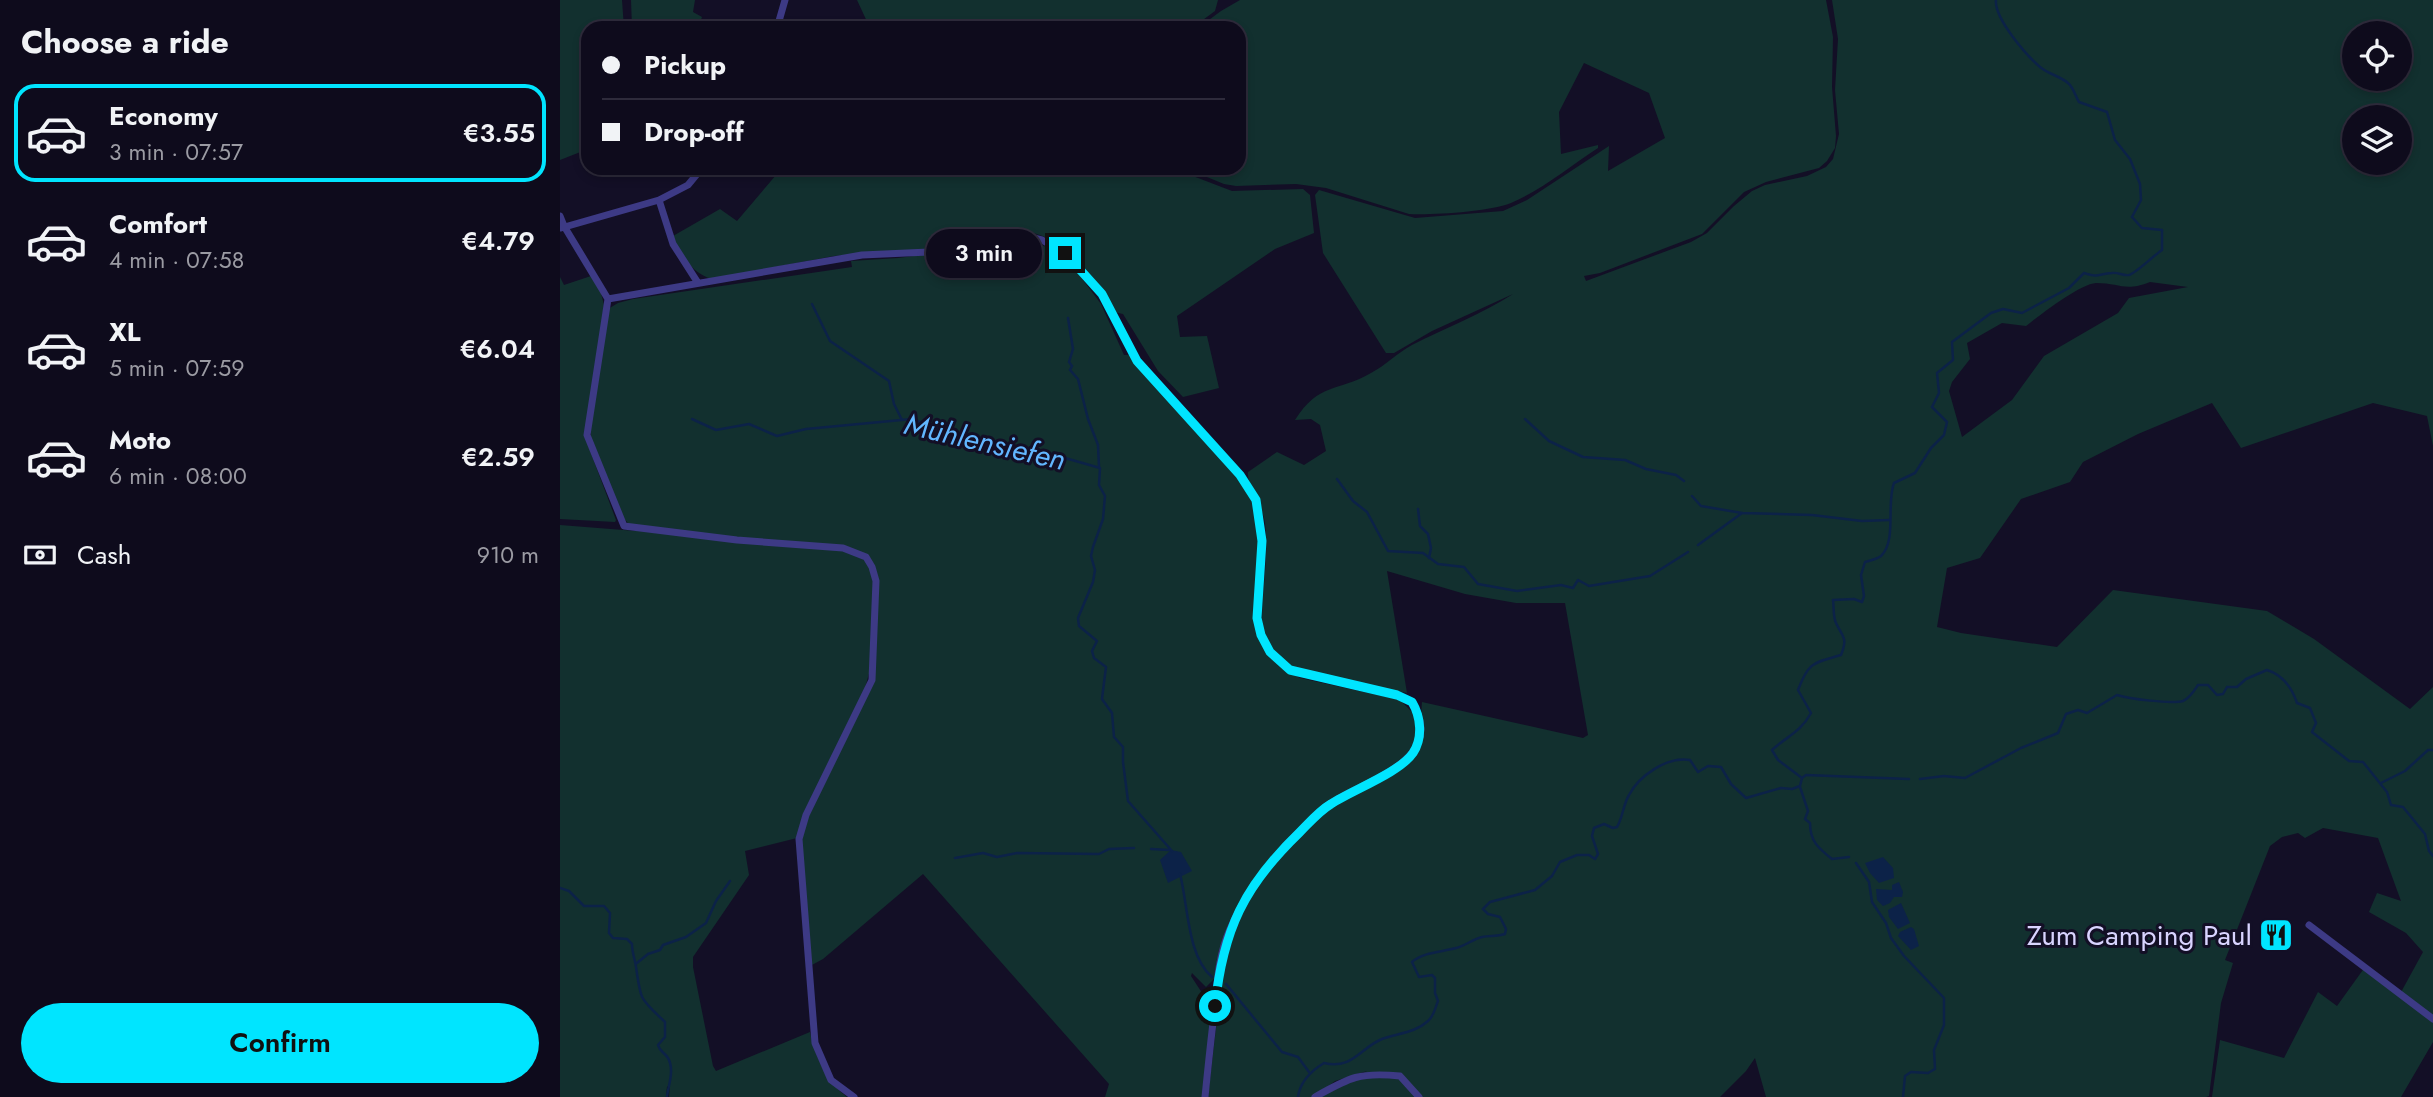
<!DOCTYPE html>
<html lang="en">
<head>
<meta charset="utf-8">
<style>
  body { margin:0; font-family:Jost,sans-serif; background:#171425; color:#f1f3f6; height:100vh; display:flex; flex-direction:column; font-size:26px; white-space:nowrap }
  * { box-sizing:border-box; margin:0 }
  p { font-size:23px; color:#9b9ba3 }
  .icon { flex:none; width:38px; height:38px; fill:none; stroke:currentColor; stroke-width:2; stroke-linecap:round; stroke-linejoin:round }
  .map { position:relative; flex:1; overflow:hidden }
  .drawer { display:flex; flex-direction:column; background:#0e0b1c; width:560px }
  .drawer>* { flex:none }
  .guide { position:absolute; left:21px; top:21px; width:665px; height:154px; border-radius:21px; box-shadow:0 4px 10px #0003,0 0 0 2px #2e2b3b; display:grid; align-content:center; height:154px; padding:0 21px; background:#0e0b1c }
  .buttons { position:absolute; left:1782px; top:21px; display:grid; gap:14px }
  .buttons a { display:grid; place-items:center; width:70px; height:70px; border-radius:50%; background:#0e0b1c; box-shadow:0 4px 10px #0003,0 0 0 2px #2e2b3b; font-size:35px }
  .end { position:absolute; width:32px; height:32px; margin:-16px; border:9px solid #00e5ff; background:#111; box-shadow:0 0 0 4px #111 }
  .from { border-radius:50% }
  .bubble { position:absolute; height:49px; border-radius:24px; background:#0e0b1c; box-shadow:0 4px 10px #0003,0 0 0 2px #2e2b3b; font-size:23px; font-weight:600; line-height:49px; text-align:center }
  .guide b { display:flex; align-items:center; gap:24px; height:66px; font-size:26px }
  .guide b+b { border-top:2px solid #2e2b3b }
  .guide i { width:18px; height:18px; background:#f1f3f6 }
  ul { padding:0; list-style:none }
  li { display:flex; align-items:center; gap:21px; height:98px; margin:0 14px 10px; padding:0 7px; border:4px solid transparent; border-radius:21px }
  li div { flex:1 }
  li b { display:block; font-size:26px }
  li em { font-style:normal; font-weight:600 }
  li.on { border-color:#00e5ff }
  li>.icon { width:63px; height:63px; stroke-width:1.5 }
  h2 { padding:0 21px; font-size:32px; line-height:84px }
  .pay { display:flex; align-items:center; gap:18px; height:77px; padding:0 21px; font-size:26px }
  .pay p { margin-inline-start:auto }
  .cta { display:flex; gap:14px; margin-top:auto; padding:14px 21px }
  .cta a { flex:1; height:80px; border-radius:42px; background:#00e5ff; color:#111; font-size:28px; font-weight:600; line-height:80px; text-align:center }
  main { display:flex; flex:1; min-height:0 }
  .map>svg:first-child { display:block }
  .green { fill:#12302f; fill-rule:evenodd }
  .water { fill:#0c2248 }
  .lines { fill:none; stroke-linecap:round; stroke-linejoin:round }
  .stream { stroke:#0c2248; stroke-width:2.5 }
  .minor { stroke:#3d3a85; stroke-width:7 }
  .route { stroke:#00e5ff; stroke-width:9 }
  .labels { text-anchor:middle; stroke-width:6; stroke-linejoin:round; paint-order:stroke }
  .poi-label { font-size:28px; fill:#d9d4ff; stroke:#130f26; text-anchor:end }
  .water-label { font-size:30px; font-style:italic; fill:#62b6ff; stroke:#130f26 }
</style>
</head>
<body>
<main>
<section class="drawer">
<h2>Choose a ride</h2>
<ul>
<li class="on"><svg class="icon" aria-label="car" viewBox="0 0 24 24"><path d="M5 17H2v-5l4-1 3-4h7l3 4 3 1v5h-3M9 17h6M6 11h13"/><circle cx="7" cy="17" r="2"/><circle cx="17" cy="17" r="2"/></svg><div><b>Economy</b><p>3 min · 07:57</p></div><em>€3.55</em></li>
<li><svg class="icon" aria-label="car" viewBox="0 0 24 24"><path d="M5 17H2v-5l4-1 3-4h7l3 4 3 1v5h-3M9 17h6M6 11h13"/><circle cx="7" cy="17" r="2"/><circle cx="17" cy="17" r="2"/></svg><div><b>Comfort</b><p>4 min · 07:58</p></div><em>€4.79</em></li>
<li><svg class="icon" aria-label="car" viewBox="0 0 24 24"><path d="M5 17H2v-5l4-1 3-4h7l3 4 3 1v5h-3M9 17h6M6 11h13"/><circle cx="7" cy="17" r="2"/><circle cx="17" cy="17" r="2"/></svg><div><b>XL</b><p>5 min · 07:59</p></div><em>€6.04</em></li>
<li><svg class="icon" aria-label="car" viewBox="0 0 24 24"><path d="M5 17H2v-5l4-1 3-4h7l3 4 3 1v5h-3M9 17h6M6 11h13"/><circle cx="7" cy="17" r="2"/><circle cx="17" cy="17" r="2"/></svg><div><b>Moto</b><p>6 min · 08:00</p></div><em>€2.59</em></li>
</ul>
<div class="pay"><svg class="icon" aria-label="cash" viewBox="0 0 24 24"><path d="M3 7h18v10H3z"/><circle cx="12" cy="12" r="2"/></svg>Cash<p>910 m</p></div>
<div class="cta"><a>Confirm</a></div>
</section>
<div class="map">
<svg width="1873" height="1097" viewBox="0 0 1873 1097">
  <rect width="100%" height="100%" fill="#130f26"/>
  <!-- green -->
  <path class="green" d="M0,0H62L64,28H28V149L0,160Z
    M71,0H135L133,12L142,17L138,28H72Z
    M297,0H658L655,11L632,28H310Z
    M680,0H1266L1273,37L1272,87L1276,136L1275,148L1267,161L1259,168L1206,182L1184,192L1142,234L1040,273L1024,276L1026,281L1131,242L1147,233L1174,206L1192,191L1205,185L1247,176L1266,167L1273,159L1279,134L1275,90L1278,39L1272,0H1873V446L1867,416L1813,403L1681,448L1652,403L1578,434L1523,462L1510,482L1461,499L1420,558L1387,568L1377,627L1401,633L1497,647L1553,590L1707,611L1754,639L1850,709L1873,687V1042L1841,1097H1652L1660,1040L1724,1058L1758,992L1777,1006L1805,967L1840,994L1863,952L1846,933L1809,912L1817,893L1841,901L1818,838L1763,828L1745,838L1738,833L1722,837L1710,846L1665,960L1673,963L1661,1003L1649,1096L1646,1097H1206L1195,1058L1186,1071L1160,1097H756L807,1071L775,1081L754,1097H648L664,959C668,945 671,931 678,918C695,883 742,827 775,806C801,789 843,779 858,749C865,734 860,718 862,702L1023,738L1028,735L1005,603H956L905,594L827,571L847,693C816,687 749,679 725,662C711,653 703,637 702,621C702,588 709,555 705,523C703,507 686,483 688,472L717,452L744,465L766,451L760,425L751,419L735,420C759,382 778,392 811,373C826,365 837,353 852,345C885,328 922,314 953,294L872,331L834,353H826L763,253L755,195L759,190L855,218L943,211L967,200L1049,146L1048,171L1105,138L1089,93L1024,63L999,112L1001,154L1038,145V148C1010,166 982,190 951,203C928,212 874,215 849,214L766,188L736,184L676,186L664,184L625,168H679V28H638L661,11ZM1794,33H1839V79H1794ZM1794,117H1839V163H1794ZM1590,282L1628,287L1569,298L1558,313L1484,356L1452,400L1402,437L1389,391L1392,382L1410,359L1407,343L1442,323L1466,326C1480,315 1520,284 1536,283C1560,283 1565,292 1590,282Z
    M222,168H612L672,191L743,189L750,195L754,233L715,249L617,316L620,337L647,336L659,388L623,397L598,371L563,314L554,312L522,264L502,243L468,231L449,228L430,230L367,249L274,256L152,279C133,274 120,255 113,236L160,209L177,221Z
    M438,235L478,243L500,254L514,268L541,304L564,355H570C589,378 608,401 629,424C654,451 689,479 698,517C712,577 666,646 740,678L840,700L855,715L857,728L855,741L847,754L830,769L776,799L741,828L669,925L654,979L646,987L632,973L631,976L646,999L651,1018L643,1097H545L549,1084L363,874L263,959L250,966L241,843L247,820L308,693L310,670L305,688L237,838L185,851L189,875L133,957V967L153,1066L156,1071L250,1032C255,1057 267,1082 287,1097H109L110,1084L107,1087L106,1097H0V525L76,531L63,518L31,441V425L48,309L58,303L73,299L292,267L291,261L338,258L377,253Z
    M31,276L40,289L44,305L26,440L56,520L55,522L0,519V277L4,285Z"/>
  <!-- water -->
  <path class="water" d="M611,850L621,852L632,871L608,883L600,860Z
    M1323,857L1333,868L1334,878L1319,883L1310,873L1305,863Z
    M1339,882L1343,892L1342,897H1334L1330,903L1323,906L1317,900L1316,889L1332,890V885Z
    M1341,903L1350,923L1338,929L1329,917L1328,910Z
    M1351,927L1354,929L1359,946L1351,950L1338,936L1340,932Z"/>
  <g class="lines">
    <!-- stream -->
    <path class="stream" d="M252,304L270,341L329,381L334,404L342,420
      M508,318L513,349L509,362L512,366L510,370L518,379L528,419L538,445L539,467
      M132,419L156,430L189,424L217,436L246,429L352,419L402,437L426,440L431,445L439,443L455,454L471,451L476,454H491L540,468L539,485L545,496L543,519L533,547L531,556L535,570L533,582L518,618L519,626L537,641L532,651L534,658L546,667L542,699L552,713L554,737L563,747V762L568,801L612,851
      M965,419L989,441L1023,457L1065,460L1086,469L1116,475L1124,481
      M777,479L793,501L807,512L828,551L863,553L878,564L904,567L918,584L957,591L1001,585L1013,588L1018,580L1029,586L1090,576L1128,552
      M1132,496L1141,506L1182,513
      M858,509L860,526L868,534L871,548L869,558
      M1138,545L1182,513L1252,515L1302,521L1329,520
      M1242,778L1246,775L1349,779
      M1360,779L1384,776L1405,778L1461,748L1498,733L1506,714L1518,710L1527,713L1557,695C1569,699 1611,704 1623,701C1630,698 1634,691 1638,685H1648L1657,695L1663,694L1667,687H1677L1686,679L1707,670C1723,675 1732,688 1737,703L1750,708L1756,723L1752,732L1789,761L1803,762L1827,792L1831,805L1843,807L1865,834L1869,851L1873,856
      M1821,783L1845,771L1868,750H1873
      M1240,787L1248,811L1245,819L1250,823C1250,841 1258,848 1272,859L1289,857
      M591,849L609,850
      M395,858L423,853L437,857L457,853L539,854L549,849L574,848
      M1296,863L1309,882L1312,902L1326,923L1331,938L1344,956L1384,998V1025L1374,1050L1375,1069L1368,1073L1351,1072L1345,1076L1343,1097
      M620,874C628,904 627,956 652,977
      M0,888L9,891L24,906H44L50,913L49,933L53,938L67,939L72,944C72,953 75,959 76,967C81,1002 80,998 105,1022V1037L98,1045C100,1052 104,1052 108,1058C115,1070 108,1086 107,1097
      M77,963L88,954L100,950L103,945L126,937L146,923L156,901L170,881
      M666,984L722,1052L738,1057L749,1072
      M738,1097C740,1081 751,1071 764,1063C792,1070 800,1048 822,1039C838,1033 855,1033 868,1021C874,1016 875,1008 878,1001L875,993V978L872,975L859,977L852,962C863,952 882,952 896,948C905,946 913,939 922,937C930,935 936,937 945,934L946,929L940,917L928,914L923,909L930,902L975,890L992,876L1000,862L1017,855H1029L1035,859L1038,854L1032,836L1034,828L1044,824L1053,828L1057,827C1063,817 1063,805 1069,795C1079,776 1107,756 1130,760L1138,772L1148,766L1161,767L1171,784L1186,798L1221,788L1232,789L1240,786L1242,778L1218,760L1212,750C1227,736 1240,733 1251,713L1238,690C1249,661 1254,663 1281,655C1288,637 1283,638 1276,623C1273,617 1274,607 1273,600L1294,599L1302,602L1304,596L1301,575L1305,562C1309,561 1317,559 1321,556C1337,541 1326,503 1334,483L1355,473L1371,448L1384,435L1387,422L1372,407L1379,393L1377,373L1393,360L1392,342L1431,313L1443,309L1462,313L1509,288L1524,273C1539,278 1538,274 1552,273C1558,272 1563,276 1569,275C1576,273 1593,256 1602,250V230L1582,228L1572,217L1581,200L1580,184L1570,159L1555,140L1547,112L1519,102C1515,96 1514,88 1508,83C1500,76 1488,74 1480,67C1466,55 1434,18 1436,0"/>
    <!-- minor -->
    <path class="minor" d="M217,28L225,0
      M99,200L113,244L138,283
      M0,216L4,226L48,299L27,435L64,526L177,540L283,548L306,557L312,567L316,581L312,680L246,815L239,839L255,1043L271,1080L294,1097
      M1,228L99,200L128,185L142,168
      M48,299L302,255L369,252L431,232L445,231L482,240L505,253L542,294L577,361L680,475L696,500L702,541L697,618L701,635L710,652L730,670L837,695L852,702C889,762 801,781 768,805C754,816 741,830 729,842C705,869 684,896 670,929C659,953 657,981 655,1007C651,1037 648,1067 645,1097
      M1749,925L1873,1019
      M755,1097C790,1077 800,1072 840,1076L859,1097"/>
  </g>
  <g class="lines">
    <!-- route -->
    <path class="route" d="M505,253L542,294L577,361L680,475L696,500L702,541L697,618L701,635L710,652L730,670L837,695L852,702C861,717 863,738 853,753C839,773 792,790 771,804C759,811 749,823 739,833C684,886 663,930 655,1006"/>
  </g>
  <!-- icons -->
  <defs>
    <g id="restaurant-square" transform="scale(1.75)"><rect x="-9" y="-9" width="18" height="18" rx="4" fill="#00e5ff" stroke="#130f26"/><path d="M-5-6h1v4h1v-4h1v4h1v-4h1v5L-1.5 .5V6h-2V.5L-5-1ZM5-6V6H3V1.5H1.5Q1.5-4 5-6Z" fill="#111"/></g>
  </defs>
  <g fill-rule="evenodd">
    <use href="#restaurant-square" x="1716" y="935"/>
  </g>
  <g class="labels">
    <!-- poi labels -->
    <g class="poi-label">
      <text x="1692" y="945">Zum Camping Paul</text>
    </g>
    <!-- water labels -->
    <g class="water-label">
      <text transform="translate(425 442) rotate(13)" y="10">Mühlensiefen</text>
    </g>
  </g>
</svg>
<div class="buttons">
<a><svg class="icon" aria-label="locate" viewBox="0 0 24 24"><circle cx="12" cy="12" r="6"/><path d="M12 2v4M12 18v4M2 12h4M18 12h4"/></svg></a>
<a><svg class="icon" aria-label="layers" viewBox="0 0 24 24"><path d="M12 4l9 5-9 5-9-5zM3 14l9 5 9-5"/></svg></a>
</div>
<i class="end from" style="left:655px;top:1006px"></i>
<i class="end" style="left:505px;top:253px"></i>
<div class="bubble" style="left:366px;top:229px;width:116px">3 min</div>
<div class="guide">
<b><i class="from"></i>Pickup</b>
<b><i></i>Drop-off</b>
</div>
</div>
</main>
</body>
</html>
